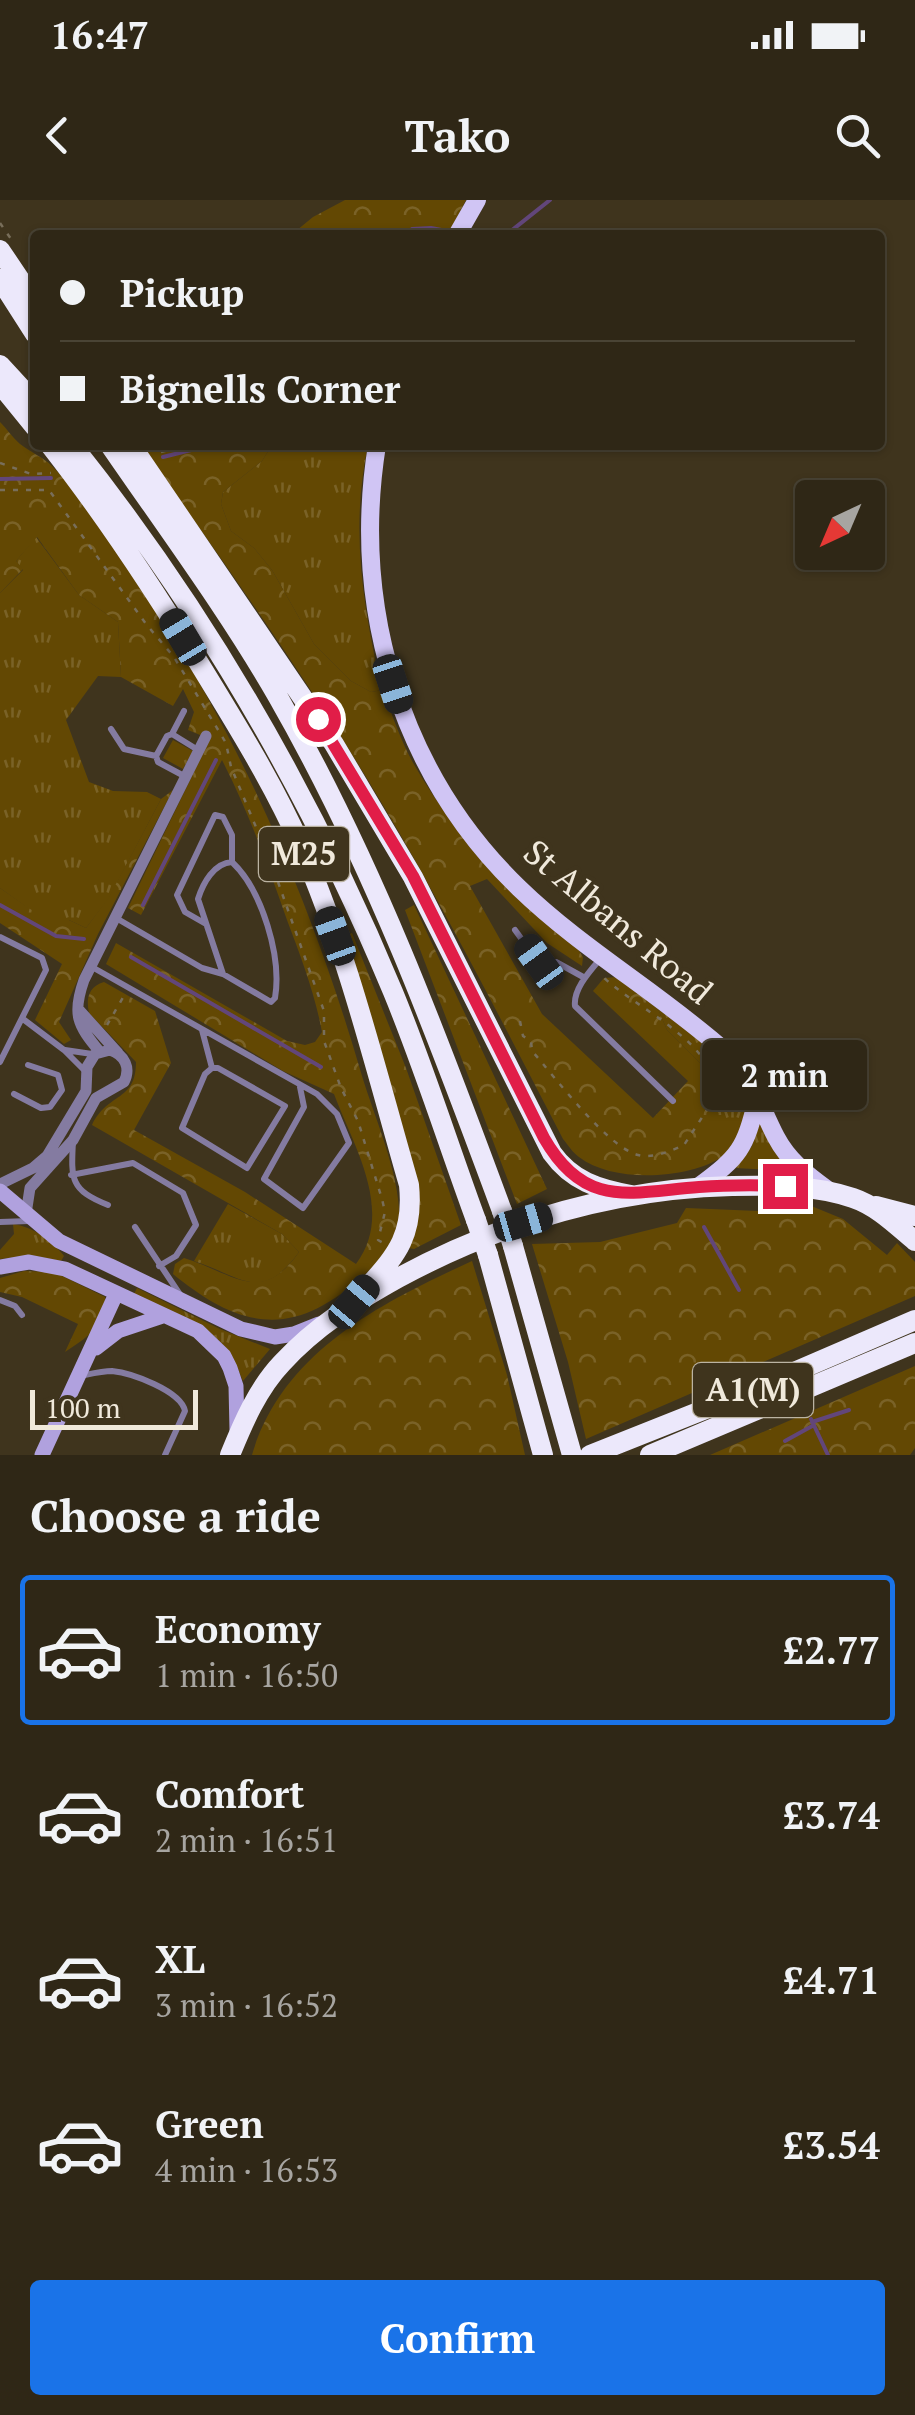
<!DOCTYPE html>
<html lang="en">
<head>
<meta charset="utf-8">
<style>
  body { margin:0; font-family:"PT Serif",serif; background:#3b3323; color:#f1f3f6; height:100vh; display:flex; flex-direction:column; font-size:38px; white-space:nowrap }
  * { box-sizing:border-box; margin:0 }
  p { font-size:32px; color:#a7a5a1 }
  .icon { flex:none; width:55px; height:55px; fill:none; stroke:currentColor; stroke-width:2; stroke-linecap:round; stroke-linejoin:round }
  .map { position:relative; height:1255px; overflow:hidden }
  .drawer { display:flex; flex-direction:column; background:#2f2716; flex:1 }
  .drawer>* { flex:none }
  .hud { position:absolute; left:30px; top:30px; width:855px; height:220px; border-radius:10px; box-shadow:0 2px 8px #0004,0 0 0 2px #4a4435; display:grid; align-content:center; height:220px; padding:0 30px; background:#2f2716 }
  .needle { width:65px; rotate:224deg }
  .controls { position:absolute; left:795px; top:280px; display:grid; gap:20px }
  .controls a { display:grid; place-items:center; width:90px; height:90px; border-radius:10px; background:#2f2716; box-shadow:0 2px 8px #0004,0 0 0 2px #4a4435; font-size:50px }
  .scale { position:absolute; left:30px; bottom:25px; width:168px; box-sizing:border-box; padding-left:10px; border:5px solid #f0e9db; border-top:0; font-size:28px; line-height:35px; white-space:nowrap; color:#f0e9db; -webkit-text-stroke:8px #3f341d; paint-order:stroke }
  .end { position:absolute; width:45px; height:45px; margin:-22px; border:12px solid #e11d48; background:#fff; box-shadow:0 0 0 5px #fff }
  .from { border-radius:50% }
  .bubble { position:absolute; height:70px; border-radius:10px; background:#2f2716; box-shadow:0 2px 8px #0004,0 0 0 2px #4a4435; font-size:32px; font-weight:700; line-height:70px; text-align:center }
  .car { position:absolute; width:30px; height:60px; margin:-30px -15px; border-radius:12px; box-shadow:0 0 8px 2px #0007; background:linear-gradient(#222 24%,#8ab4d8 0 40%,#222 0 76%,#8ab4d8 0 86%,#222 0) }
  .hud b { display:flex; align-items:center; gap:35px; height:95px; font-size:38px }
  .hud b+b { border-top:2px solid #4a4435 }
  .hud i { width:25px; height:25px; background:#f1f3f6 }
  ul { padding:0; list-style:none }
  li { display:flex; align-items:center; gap:30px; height:150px; margin:0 20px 15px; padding:0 10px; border:5px solid transparent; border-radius:10px }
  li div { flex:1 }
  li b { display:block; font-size:38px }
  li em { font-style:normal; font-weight:700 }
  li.on { border-color:#1a73e8 }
  li>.icon { width:90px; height:90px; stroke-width:1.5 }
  h2 { padding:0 30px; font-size:45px; line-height:120px }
  .cta { display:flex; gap:20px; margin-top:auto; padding:20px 30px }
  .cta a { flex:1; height:115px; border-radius:10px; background:#1a73e8; color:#fff; font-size:40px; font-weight:700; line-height:115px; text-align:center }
  .status { display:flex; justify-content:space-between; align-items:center; height:70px; padding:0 50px; background:#2f2716; direction:ltr }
  .status svg { height:28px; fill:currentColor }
  header { display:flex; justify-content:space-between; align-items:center; height:130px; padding:0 30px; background:#2f2716; font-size:45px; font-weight:700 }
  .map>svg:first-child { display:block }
  .grass { fill:url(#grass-tufts) }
  .forest { fill:url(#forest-crowns) }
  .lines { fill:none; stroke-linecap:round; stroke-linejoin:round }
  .stream { stroke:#62467a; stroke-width:4 }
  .path { stroke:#786e5a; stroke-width:2.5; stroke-dasharray:5 8; stroke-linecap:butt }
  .lane { stroke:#847ba1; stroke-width:6 }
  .street { stroke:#847ba1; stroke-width:11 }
  .secondary { stroke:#b0a1de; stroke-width:15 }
  .primary { stroke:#d0c5f4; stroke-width:18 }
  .highway { stroke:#ece8fb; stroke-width:20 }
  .highway-bridge { stroke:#ece8fb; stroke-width:20 }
  .route { stroke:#e11d48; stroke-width:12 }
  .labels { text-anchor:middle; stroke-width:9; stroke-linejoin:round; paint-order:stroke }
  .shield { fill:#3f341d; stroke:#bbb3a2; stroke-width:2.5 }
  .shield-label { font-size:32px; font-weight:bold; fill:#f0e9db }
  .street-label { font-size:35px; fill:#f0e9db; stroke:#3f341d }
</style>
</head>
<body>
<div class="status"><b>16:47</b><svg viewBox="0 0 49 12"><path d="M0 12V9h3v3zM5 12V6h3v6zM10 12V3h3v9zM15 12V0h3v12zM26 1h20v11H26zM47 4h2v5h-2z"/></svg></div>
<header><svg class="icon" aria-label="back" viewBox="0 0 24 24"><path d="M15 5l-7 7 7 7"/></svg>Tako<svg class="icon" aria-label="search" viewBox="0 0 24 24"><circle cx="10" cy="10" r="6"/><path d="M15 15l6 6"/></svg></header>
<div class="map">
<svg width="915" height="1255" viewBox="0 0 915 1255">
  <defs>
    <pattern id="grass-tufts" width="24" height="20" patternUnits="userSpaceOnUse" patternTransform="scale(2.5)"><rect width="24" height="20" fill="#634803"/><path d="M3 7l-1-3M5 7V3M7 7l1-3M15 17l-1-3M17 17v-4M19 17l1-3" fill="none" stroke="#7a6227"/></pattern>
    <pattern id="forest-crowns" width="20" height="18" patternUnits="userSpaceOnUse" patternTransform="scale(2.5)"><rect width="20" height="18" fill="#634803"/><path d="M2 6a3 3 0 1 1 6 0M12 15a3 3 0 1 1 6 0" fill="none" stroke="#7a6227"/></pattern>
  </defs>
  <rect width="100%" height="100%" fill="#3f341d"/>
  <!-- grass -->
  <path class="grass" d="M272,245H368C350,329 363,408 382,490L371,492L351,481L314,444L272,370L254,348L231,331L221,304L223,292L262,261Z
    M36,337L79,395L118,422L121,477L98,476L66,520L89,582L113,591L147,592L161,599L109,698L86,728L69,720L46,721L0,688V393L23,370L16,361Z
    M173,540L193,551L183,569L163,558Z
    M658,809C690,833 759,868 748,918C745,932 734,947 727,960L719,951L720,901L707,870L667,830Z
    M759,920L793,971L734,968L752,946Z
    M228,1004L282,1034L299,1052C261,1104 243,1077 194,1061Z
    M13,1024C33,1027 52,1040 64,1056L61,1061L31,1055L0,1059V1050L14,1034Z
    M137,1088L220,1129L270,1149L243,1181C222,1123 184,1118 133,1096Z"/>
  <!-- forest -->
  <path class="forest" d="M345,0H466L448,35H291L313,17Z
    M0,222C7,229 13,238 20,244C30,252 43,257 52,266C80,294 114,347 137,382C239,534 311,700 362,876C375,919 402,979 399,1023C396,1054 344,1095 318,1108C263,1136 216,1109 173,1074L175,1064L184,1058C235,1074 261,1106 299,1052L282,1034L92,925C108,892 136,902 136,862L89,813C86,799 88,787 104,782L155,811L171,863L134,930L245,992L356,1064C395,1012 354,947 334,894L283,871L106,764L116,743L287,841L305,845L315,842L322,832C315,794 301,757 287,720C268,665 248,611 222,560L141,715L128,708L210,539L188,530L194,512L183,489L173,506L121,477L118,422L79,395L37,337L16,361L23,369L0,393Z
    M140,245H272L262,261L223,292L221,304L231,331L254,348L272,370L314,444L351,481L371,492L382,490C392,513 400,539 412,561C454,636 511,692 576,746L583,757L582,766L547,743L487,679L470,686L542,814L653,918L688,881L593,791L604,778L617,777L658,809L667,830L707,870L720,901L727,938L719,951L724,956C689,979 614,984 579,957C573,953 568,945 563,939C499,816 436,691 363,572C293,459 217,352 140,245Z
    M173,590L98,734L59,822L71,840L64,844L35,820L62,764L0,723V688L46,720H69L86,728L109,697L161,599Z
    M414,705L547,989L517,1004L405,710Z
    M352,733L406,868L461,1025L414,1049L409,1048L416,1021L343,737Z
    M762,1003H804L843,1019L887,1055L897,1043L915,1062V1096L586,1239L568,1162L532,1044L600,1042L677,1023L686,1008L758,1011Z
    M472,1061L507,1175L525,1255H252C282,1152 381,1103 472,1061Z
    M24,1071L54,1072L105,1097C107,1125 86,1138 65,1152L78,1124L22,1097L0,1092V1078Z
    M915,1166V1248L910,1255H710Z"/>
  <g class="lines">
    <!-- stream -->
    <path class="stream" d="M407,35L412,29L431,28L452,32
      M506,35L550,0
      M163,257L191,250L194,245
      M0,279L51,278
      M0,705L56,736L84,739
      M143,705L216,560
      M131,757L321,867
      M704,1027L739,1090
      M811,1219L828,1255
      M812,1222L849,1210
      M785,1241L814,1225"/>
    <!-- path -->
    <path class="path" d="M0,23L11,39
      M161,252L173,249L171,245
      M0,263L31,274L51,273
      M0,290H49L146,424L174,457L226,543L231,567L273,668L324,811V841L341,888L358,921L382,999L385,1012L378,1040L385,1044
      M520,821L523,836L531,841L532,851C555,877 607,947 638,955C652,959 671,951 684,945L718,893C710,838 637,810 601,775
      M107,825L125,794"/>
    <!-- lane -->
    <path class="lane" d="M111,529L124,549L156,556
      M172,534L184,511
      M186,577L158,562L156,556L167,536L172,534L198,550
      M116,718L202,768L223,774L271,802L275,798C282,757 262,690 232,662C214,663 203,683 198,699L223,774
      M206,724L185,712L177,695L215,615L223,617L232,635V662
      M515,730L539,763L556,762L585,778
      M0,737L42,758L46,770L0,862
      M601,758C590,771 573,789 575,806L673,901
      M92,767L317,894L337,914L349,943L303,1008L264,979L304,907L300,887
      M23,819L64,850L87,873
      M202,830L212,868
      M65,850L92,854
      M212,868H218L285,906L247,968L182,928L205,874Z
      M14,894L41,908L50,907L62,890L58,875L28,865
      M73,941C71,979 70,990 108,1005
      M71,975L133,963L183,993L196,1025L176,1056L159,1066
      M0,1022L29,1021
      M135,1027L181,1096
      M0,1100L15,1106L22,1115
      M80,1176C90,1174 102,1171 112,1171C132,1173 181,1191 185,1211L165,1255"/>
    <!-- street -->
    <path class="street" d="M80,811L118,853
      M100,852C77,825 72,814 84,780L206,536
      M0,984L33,968L47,956L86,891L87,867L95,854L110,850C125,855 131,868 124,882L96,898L73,940L30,988L26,1014"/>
    <!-- secondary -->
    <path class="secondary" d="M0,991L59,1041L241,1129L275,1137L294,1134L319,1124
      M0,1067L29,1062L65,1069L198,1131L224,1156L230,1168L236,1186L237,1230
      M96,1148L118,1131L163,1116
      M42,1255L116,1094"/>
    <!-- primary -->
    <path class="primary" d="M457,35L477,0
      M377,245C351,407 400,573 519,688C583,750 661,794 727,853C753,876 760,907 776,937C788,960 807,975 828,990
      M698,987C740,956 745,949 757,899"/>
    <!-- highway -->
    <path class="highway" d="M0,50L35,102
      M0,79L35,134
      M0,165L35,203
      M0,184L35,227
      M50,245C108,319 159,397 208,478C241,532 274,586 300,644C348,753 376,871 409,985C415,1044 389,1061 355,1102
      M72,245C205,412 311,595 393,792C424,867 448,944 476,1020
      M110,245C167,328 228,410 278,497C372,661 437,835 502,1011
      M131,245L334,544L413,677L552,953C572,981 598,989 631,995
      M876,1006L915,1016
      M513,1046L572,1255
      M488,1055L543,1255
      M230,1255C243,1223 258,1188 282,1163C316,1126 355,1102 398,1078C502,1022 613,989 732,986C771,985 815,985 853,998C877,1006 896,1025 915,1041
      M590,1255L741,1195L915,1120
      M650,1255L915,1143"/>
    <!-- highway-bridge -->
    <path class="highway-bridge" d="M502,1011L513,1046
      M476,1020L488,1055"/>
  </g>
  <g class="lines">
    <!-- route -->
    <path class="route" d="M318,519L413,676L544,938C585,1010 631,992 699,987C728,985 756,985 785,986"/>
  </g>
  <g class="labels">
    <!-- shield labels -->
    <g class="shield">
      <rect x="259" y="627" width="90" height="54" rx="8"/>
      <rect x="693" y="1163" width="120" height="54" rx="8"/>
    </g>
    <g class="shield-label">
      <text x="304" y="665">M25</text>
      <text x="753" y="1201">A1(M)</text>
    </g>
    <!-- street labels -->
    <g class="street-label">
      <text transform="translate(618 722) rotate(40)" y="12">St Albans Road</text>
    </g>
  </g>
</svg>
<div class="controls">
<a><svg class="needle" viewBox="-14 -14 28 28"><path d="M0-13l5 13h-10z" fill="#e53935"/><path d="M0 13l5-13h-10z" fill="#a7a5a1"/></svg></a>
</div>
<div class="scale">100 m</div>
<i class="end from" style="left:318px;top:519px"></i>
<i class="end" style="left:785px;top:986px"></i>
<div class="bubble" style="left:702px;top:840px;width:165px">2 min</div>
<i class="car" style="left:183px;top:437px;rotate:329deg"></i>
<i class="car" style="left:393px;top:484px;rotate:162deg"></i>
<i class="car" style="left:335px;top:736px;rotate:340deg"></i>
<i class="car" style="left:539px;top:762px;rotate:324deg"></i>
<i class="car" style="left:523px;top:1022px;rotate:74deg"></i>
<i class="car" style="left:354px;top:1102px;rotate:40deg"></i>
<div class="hud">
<b><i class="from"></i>Pickup</b>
<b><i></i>Bignells Corner</b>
</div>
</div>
<section class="drawer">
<h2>Choose a ride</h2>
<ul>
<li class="on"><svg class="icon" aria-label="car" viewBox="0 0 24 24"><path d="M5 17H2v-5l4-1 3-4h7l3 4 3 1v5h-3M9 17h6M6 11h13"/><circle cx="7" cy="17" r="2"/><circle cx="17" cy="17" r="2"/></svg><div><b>Economy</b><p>1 min · 16:50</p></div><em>£2.77</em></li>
<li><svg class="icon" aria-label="car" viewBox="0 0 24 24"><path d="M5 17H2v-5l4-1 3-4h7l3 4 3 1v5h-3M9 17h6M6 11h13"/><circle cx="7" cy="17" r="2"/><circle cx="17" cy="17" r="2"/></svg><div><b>Comfort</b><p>2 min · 16:51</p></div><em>£3.74</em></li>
<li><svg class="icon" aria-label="car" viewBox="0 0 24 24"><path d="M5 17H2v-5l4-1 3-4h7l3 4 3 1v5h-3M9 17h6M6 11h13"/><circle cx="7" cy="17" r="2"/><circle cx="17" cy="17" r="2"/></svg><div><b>XL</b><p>3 min · 16:52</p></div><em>£4.71</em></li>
<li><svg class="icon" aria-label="car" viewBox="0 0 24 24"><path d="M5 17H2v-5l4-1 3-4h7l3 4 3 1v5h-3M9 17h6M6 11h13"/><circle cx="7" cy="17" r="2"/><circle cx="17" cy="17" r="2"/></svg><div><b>Green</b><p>4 min · 16:53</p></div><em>£3.54</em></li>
</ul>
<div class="cta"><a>Confirm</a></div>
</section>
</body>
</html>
